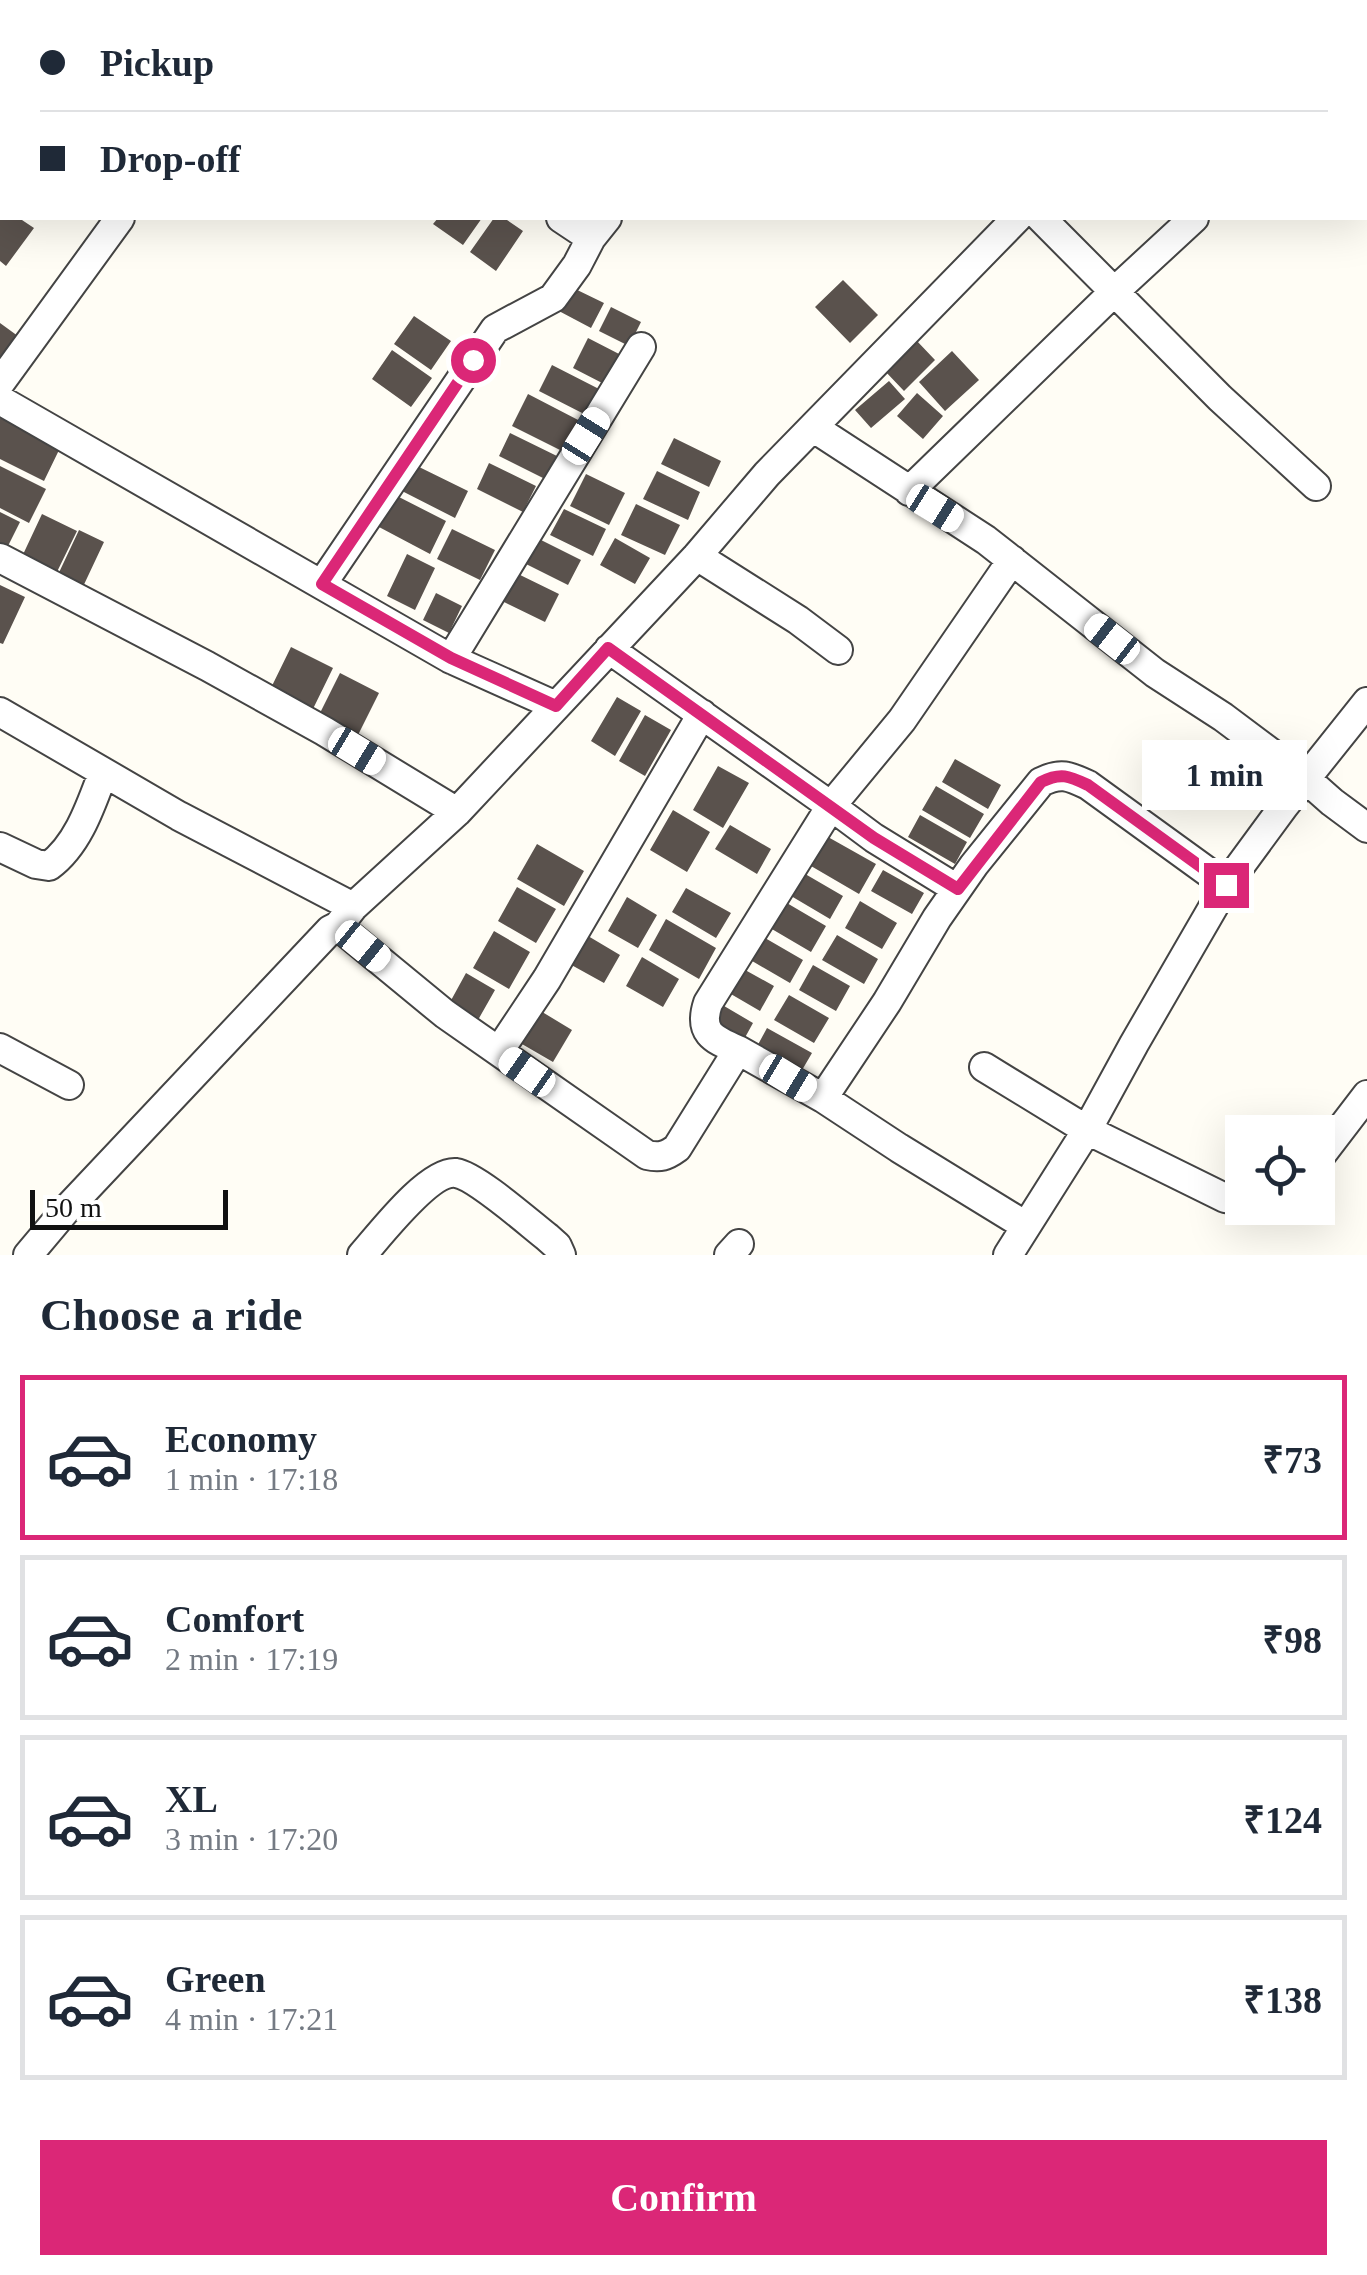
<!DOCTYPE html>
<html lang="en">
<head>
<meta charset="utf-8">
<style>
  body { margin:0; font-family:Georgia,serif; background:#f2f2f3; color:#1f2937; height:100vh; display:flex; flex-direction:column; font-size:38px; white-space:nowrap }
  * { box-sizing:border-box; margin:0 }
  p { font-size:32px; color:#747a83 }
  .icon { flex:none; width:55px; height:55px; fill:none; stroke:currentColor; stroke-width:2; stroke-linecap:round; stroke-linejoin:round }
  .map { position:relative; height:1255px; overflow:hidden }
  .details { display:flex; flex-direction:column; background:#fff; flex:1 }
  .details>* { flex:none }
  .banner { position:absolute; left:0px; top:0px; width:1368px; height:220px; box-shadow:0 10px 40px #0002; display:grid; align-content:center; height:220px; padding:0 40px; background:#fff }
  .tools { position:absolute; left:1225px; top:1115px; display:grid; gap:20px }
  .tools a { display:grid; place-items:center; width:110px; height:110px; border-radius:0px; background:#fff; box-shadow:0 10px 40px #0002; font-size:50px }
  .scale { position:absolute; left:30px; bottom:25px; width:198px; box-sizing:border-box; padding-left:10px; border:5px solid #111; border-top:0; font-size:28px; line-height:35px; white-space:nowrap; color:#111; -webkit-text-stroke:8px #fff; paint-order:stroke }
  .end { position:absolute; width:45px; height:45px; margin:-22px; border:12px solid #db2777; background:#fff; box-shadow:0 0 0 5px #fff }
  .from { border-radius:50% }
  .bubble { position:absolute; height:70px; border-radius:0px; background:#fff; box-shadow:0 10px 40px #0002; font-size:32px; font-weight:600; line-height:70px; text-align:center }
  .car { position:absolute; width:30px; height:60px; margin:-30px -15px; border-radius:12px; box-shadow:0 0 8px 2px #0007; background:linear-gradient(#fff 24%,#345 0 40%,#fff 0 76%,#345 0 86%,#fff 0) }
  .banner b { display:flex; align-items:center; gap:35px; height:95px; font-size:38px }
  .banner b+b { border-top:2px solid #e0e1e3 }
  .banner i { width:25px; height:25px; background:#1f2937 }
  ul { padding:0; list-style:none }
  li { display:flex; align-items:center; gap:30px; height:165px; margin:0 20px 15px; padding:0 20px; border:5px solid #e0e1e3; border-radius:0px }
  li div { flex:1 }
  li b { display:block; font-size:38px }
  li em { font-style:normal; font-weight:600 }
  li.current { border-color:#db2777 }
  li>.icon { width:90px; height:90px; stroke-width:1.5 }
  h2 { padding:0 40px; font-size:45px; line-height:120px }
  .primary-button { display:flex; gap:20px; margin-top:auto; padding:20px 40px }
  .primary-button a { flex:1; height:115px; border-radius:0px; background:#db2777; color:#fff; font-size:40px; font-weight:600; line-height:115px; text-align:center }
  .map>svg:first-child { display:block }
  .building { fill:#5a524d }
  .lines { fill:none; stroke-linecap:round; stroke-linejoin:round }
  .minor-casing { stroke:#444; stroke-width:32 }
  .minor { stroke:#fff; stroke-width:28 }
  .route { stroke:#db2777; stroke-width:12 }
</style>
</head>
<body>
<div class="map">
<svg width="1367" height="1255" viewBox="0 0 1367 1255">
  <rect width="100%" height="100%" fill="#fffdf5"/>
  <!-- building -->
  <path class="building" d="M0,218H19L34,228L6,266L0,261Z
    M438,218H482L463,245L433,224Z
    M494,218H504L523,231L496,271L470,252Z
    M843,280L878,315L850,343L815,307Z
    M569,286L604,303L591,328L557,310Z
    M611,307L641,322L629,346L599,331Z
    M414,316L451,341L431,370L394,344Z
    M0,323L22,339L0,361Z
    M588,338L621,355L606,385L573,368Z
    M916,340L935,360L904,391L884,370Z
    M392,350L432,378L411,407L372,379Z
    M952,351L979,380L945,411L919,382Z
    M552,365L599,389L586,415L539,391Z
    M889,381L905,399L871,428L855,410Z
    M917,393L943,416L923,439L897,416Z
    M528,394L582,422L566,453L512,426Z
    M0,418L60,448L44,481L0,459Z
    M510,433L561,458L549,481L499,456Z
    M674,438L721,461L709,487L661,464Z
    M489,463L536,486L523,512L477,489Z
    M413,464L468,491L455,518L400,490Z
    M0,466L46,489L29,523L0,508Z
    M657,471L700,492L688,520L643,499Z
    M586,474L625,493L609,525L570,506Z
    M395,495L446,521L430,554L379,527Z
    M636,504L680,525L665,555L621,535Z
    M564,509L606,529L593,556L550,535Z
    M0,512L20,522L4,554L0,552Z
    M42,514L77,531L53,580L19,563Z
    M452,529L495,550L480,580L437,559Z
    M79,530L104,542L80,593L55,581Z
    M615,538L650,558L635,584L600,565Z
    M539,539L581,560L568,585L526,564Z
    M407,554L435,568L415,610L387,596Z
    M514,572L559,594L545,622L500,600Z
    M0,585L25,597L3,644L0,643Z
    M436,593L462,606L449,633L423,620Z
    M291,647L333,668L310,715L268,694Z
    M340,673L379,693L355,741L316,721Z
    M617,697L641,711L615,756L591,741Z
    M645,715L671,730L645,776L619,761Z
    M955,759L1001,785L988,809L942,782Z
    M718,766L749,783L723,828L693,810Z
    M936,786L984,814L970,838L922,810Z
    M673,810L710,832L687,872L650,850Z
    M920,815L967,842L955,864L908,837Z
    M730,825L771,849L757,874L715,849Z
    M828,837L876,864L859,894L811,866Z
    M537,844L584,871L564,906L517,879Z
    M883,870L924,893L912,914L871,891Z
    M800,871L843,896L830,919L786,893Z
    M517,887L556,909L536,943L498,921Z
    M686,888L731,913L716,938L672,912Z
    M627,897L657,915L638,948L608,931Z
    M780,899L826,926L811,952L765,925Z
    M860,901L897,923L882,949L845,928Z
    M666,919L716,948L699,979L649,950Z
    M494,931L530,952L509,989L473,968Z
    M583,933L620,955L604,983L566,962Z
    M760,935L803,960L790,983L747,958Z
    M837,935L878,959L864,984L822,960Z
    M642,957L679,979L663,1007L626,986Z
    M813,965L850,986L836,1011L799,990Z
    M738,966L774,986L760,1011L724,990Z
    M466,973L495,990L478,1020L449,1004Z
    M789,995L829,1018L814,1043L774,1020Z
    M719,1003L753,1023L742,1043L708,1023Z
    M534,1007L572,1030L553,1062L515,1040Z
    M767,1028L812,1053L798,1077L754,1052Z"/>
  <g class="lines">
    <!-- minor casing -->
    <g class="minor-casing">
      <path id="minor" d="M12,0L16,2
        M250,0L253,2
        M473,0L476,2
        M716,0L720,2
        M857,0L860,2
        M286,2L289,0
        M753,2L755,0
        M941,2L943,0
        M1206,2L1208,0
        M1365,58L1367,57
        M561,218L591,238L607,218
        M1041,218L1220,398L1316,486
        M0,383L120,218
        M0,400L451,659L556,706
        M814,428L986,540L1155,673L1223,717L1306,779L1332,802L1367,828
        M909,491L1115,291L1194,218
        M697,556L798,620L838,650
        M0,558L207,666L324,731L457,812
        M322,584L495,329L553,298L577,265L591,238
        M609,649L831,806L902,720L1012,560
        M451,659L641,347
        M0,712L179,816L353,907
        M0,847L36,864L49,866C78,845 91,805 103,773
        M338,926L445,1014L647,1155C660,1158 666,1156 677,1148L738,1050L823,1098L899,1148L1026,1226
        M0,1048L69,1085
        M738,1050C713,1039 698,1033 708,1003L831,806L874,838L957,889
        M499,1051L547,979L702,714
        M984,1067L1087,1130L1225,1198L1242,1201
        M823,1098L887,1002L937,918L974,865L1041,782C1061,772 1069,776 1088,785L1226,885
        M1318,1159L1367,1095
        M28,1255L65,1211L330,930L338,926L353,907L457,812L697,556L767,474L1017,218
        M362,1255C379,1236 429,1170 456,1173C476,1176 529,1223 547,1237L557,1246L561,1255
        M729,1255L739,1244
        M1008,1255L1087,1130L1134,1044L1226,885L1284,806L1367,702"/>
    </g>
    <!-- minor -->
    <use href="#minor" class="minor"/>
  </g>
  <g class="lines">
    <!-- route -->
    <path class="route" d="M473,360L322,584L451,658L556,706L608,648L874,838L958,889L1041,782C1061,772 1069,776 1088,785L1226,885"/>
  </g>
</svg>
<div class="tools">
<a><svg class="icon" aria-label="locate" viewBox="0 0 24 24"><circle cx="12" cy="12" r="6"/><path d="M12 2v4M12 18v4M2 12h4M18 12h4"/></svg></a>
</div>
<div class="scale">50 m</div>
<i class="end from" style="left:473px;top:360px"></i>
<i class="end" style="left:1226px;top:885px"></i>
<div class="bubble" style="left:1142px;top:740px;width:165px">1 min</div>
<i class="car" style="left:586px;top:436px;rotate:32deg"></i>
<i class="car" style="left:935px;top:508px;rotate:122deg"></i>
<i class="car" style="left:1112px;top:639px;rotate:308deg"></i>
<i class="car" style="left:357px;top:751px;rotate:121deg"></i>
<i class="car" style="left:363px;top:946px;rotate:129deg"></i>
<i class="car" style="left:527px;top:1072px;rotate:305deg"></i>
<i class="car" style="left:788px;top:1078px;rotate:121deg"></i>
<div class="banner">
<b><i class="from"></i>Pickup</b>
<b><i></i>Drop-off</b>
</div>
</div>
<section class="details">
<h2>Choose a ride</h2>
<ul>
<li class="current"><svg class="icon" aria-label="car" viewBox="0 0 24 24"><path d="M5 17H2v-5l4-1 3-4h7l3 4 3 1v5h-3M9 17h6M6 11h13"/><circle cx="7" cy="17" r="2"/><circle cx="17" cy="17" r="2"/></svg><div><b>Economy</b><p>1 min · 17:18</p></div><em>₹73</em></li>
<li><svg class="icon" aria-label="car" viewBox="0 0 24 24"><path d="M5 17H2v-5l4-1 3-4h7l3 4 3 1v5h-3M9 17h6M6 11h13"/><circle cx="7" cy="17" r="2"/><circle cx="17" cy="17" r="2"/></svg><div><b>Comfort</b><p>2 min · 17:19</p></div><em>₹98</em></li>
<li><svg class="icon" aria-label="car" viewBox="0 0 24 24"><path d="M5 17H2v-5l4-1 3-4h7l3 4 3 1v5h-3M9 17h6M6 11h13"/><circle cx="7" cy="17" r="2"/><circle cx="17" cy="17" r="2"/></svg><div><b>XL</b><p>3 min · 17:20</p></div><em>₹124</em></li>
<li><svg class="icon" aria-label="car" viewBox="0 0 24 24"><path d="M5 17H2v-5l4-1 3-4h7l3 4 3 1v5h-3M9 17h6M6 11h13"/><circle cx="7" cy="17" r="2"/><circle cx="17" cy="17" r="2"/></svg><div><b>Green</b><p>4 min · 17:21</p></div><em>₹138</em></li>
</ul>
<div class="primary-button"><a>Confirm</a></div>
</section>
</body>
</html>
